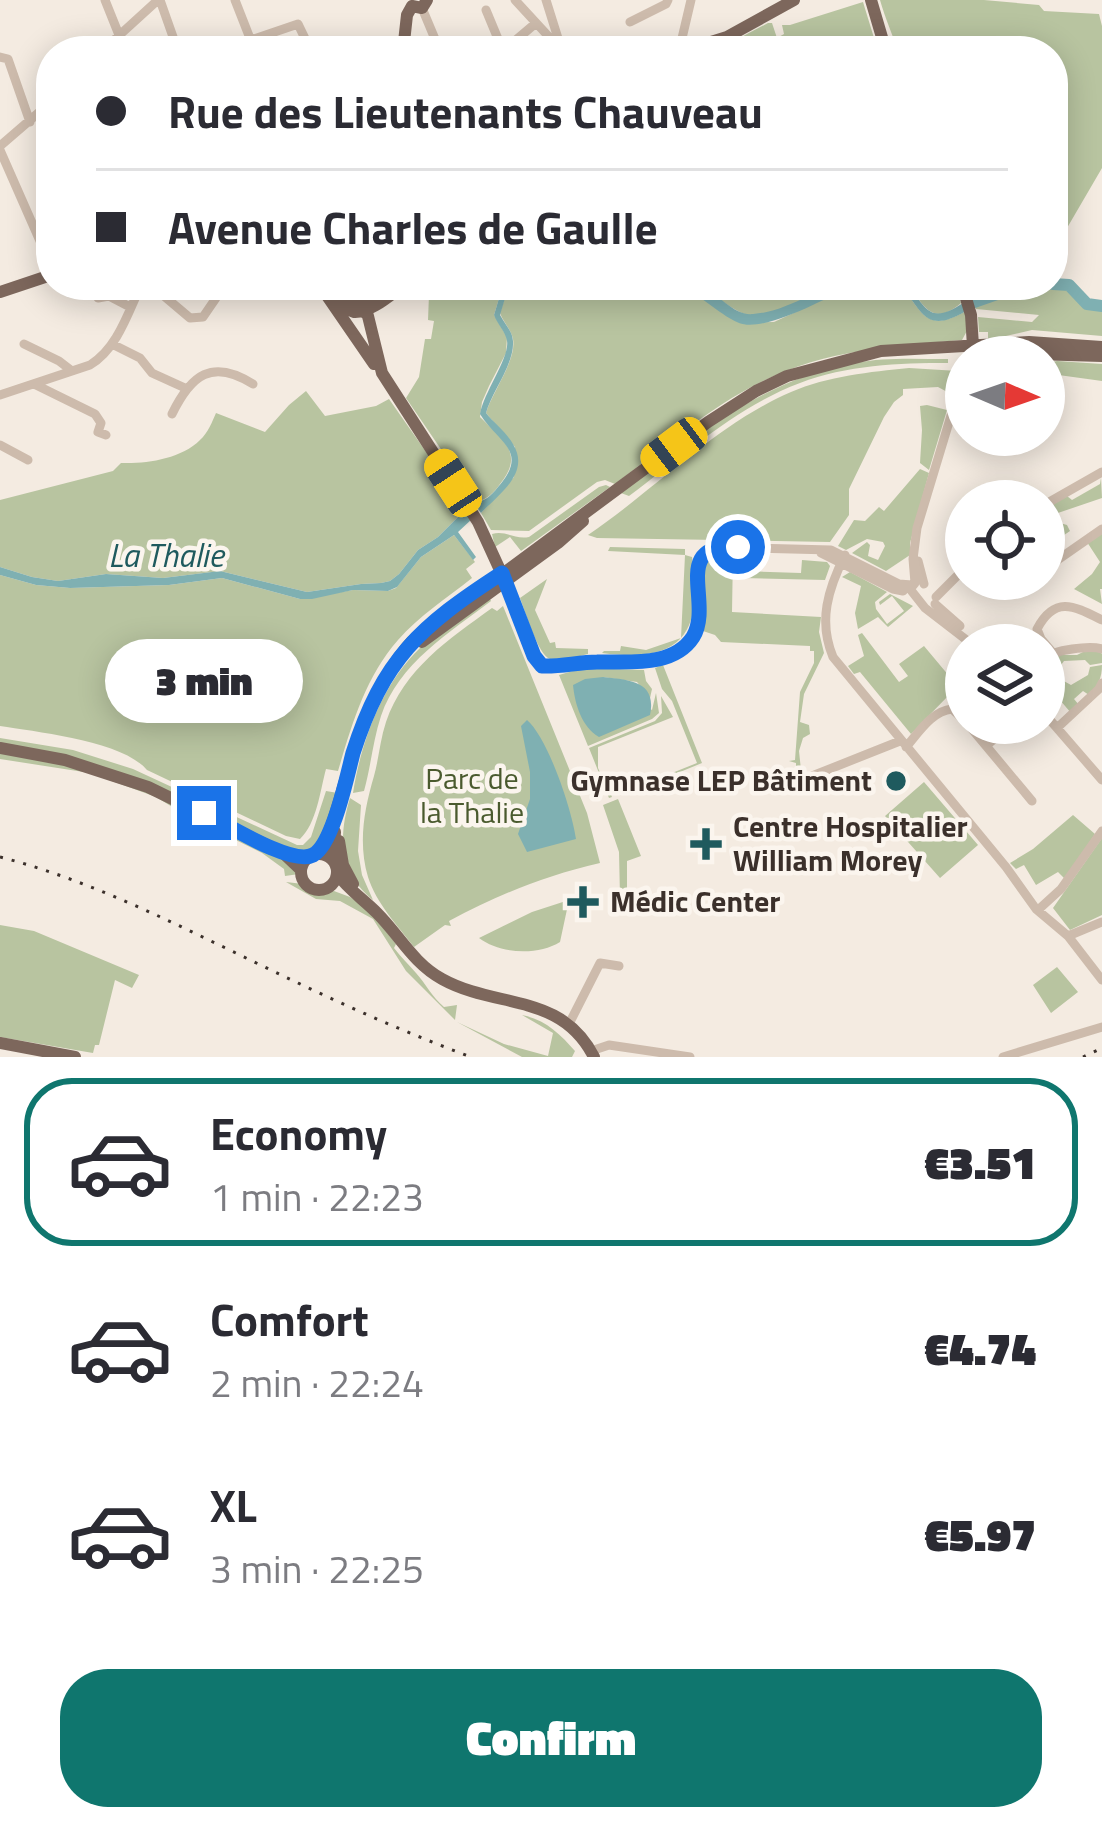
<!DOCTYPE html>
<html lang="en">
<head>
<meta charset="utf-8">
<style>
  body { margin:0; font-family:"Titillium Web",sans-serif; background:#f2f2f3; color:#2b2b33; height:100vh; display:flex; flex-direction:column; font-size:45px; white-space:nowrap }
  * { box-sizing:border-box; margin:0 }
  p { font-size:39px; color:#7c7c81 }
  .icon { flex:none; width:66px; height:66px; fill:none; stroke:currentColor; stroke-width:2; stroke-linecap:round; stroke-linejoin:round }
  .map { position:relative; height:1057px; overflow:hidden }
  .panel { display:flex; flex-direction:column; background:#fff; flex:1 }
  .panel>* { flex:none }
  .hud { position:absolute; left:36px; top:36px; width:1032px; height:264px; border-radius:48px; box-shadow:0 6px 30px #0003; display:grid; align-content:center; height:264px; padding:0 60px; background:#fff }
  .needle { width:78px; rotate:92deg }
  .buttons { position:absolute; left:945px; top:336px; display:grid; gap:24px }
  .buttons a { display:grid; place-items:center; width:120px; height:120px; border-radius:50%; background:#fff; box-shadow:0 6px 30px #0003; font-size:60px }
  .end { position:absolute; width:54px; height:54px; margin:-27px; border:15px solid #1a73e8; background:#fff; box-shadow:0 0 0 6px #fff }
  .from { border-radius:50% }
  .bubble { position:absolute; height:84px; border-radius:42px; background:#fff; box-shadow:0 6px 30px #0003; font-size:39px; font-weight:800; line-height:84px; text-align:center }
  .car { position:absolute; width:36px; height:72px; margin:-36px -18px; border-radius:15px; box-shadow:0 0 9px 3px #0007; background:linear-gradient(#f5c518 24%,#345 0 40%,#f5c518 0 76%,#345 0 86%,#f5c518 0) }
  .hud b { display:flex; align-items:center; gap:42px; height:114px; font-size:45px }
  .hud b+b { border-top:3px solid #e1e1e2 }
  .hud i { width:30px; height:30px; background:#2b2b33 }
  ul { padding:21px 0 0; list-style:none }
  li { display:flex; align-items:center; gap:36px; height:168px; margin:0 24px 18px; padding:0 36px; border:6px solid transparent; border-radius:48px }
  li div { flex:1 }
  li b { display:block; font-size:45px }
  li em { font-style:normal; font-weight:800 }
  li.current { border-color:#0f766e }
  li>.icon { width:108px; height:108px; stroke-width:1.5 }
  .button { display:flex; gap:24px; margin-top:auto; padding:24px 60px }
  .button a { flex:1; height:138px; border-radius:48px; background:#0f766e; color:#fff; font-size:48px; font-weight:800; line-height:138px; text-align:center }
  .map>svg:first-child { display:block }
  .green { fill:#b8c4a0 }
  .water { fill:#7fb0b2 }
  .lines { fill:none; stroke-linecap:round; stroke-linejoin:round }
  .river { stroke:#7fb0b2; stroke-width:12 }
  .minor { stroke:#cdbbac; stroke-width:9 }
  .major { stroke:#7d675c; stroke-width:12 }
  .rail { stroke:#3b302b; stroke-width:3; stroke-dasharray:3 9; stroke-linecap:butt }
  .route { stroke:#1a73e8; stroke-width:15 }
  .poi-dot { fill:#1f5a5e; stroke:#fbf5ee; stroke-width:4.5 }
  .labels { text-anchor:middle; stroke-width:9; stroke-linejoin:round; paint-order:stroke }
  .park-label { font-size:30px; fill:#4a5a2e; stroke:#fbf5ee }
  .poi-label { font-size:30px; font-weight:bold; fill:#3b302b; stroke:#fbf5ee; text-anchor:start }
  .water-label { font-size:33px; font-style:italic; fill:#1f5a5e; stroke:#fbf5ee }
</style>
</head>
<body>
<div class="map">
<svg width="1102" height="1057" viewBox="0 0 1102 1057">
  <rect width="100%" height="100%" fill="#f4ebe1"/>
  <!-- green -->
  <path class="green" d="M880,0H984L1039,5L1044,11L1099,14L1102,26V168L1053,252V51H898C892,33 885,18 880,0Z
    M863,2L878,51H707L730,43L768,23H772L777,38L784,34L782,25H790Z
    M424,285H503L494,315L507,337L506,353L489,386L482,402L480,417C503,440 525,453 500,484C493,494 488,498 477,502L406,398L419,377L425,339H431L434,321L428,320L429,295Z
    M509,285H674L690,290L740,323L774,322L854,285H901C923,314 927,333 966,311L968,329L962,340C893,346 824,350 761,382C708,408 662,449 615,484L605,480L597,482L529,531L491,530L481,513L514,477L515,447L486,413C492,392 517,360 513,339C511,329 503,322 500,313Z
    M700,285H836C811,293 767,324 742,313C727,306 713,294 700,285Z
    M909,285H922C930,298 945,298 959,297L961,303C934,326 925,309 909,285Z
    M1029,289H1071L1087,307L1102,309V336L1032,330L988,340V332H979L978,317L1032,322L1039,315L976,309L975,305Z
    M948,359V363C899,363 846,365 800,383C736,407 683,456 629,496L621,493C693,438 763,379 855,363C885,357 917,359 948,359Z
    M1057,361L1102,364V381L1044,373V364Z
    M909,368L958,371L951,394L938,387L903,389V395L894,402L884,417L849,489V515L830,542L597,538L588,535C656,489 715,425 791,392C828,376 870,372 909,368Z
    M306,391L325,416L376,406L389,399L466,509L438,537L418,550L399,574L390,581L381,583L361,584L307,592L220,571L163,578L106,574L58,581L32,577L0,567V500L113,471L121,463C146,464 181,459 200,440C208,433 212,422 216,413L265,432L289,405Z
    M927,405L947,410L929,470L920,463L922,430L920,406Z
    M920,469L929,473L910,543V555L886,571L852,553L867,542L870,545L868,556L878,560L885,546L883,542L867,539L846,550L838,546L854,520L865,521L879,507L884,511Z
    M1101,478L1102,498L1055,514L1060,523L1067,525L1070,531L1048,546L1046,542L1054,538L1051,528L1044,531V519L1047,517L1044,508L1067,496L1072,500L1100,484Z
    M606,485L610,487L521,551L510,537L495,547L492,534C506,530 515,540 529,537L599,487Z
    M1102,533V589H1100L1102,604L1074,589L1092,574L1100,562L1087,542Z
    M454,535L475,562L466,569L472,578C447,598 419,616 398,640C365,678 352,724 338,771L326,769C320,791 317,823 300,839L286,836L147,770C123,741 37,732 0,726V575L36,585L70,588L169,585L222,578L300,599L353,590L388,591L396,588L421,557Z
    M610,547L685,549V555L692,557C703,633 683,664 602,653L604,651H620L621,646L646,650L681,638L685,555L608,551Z
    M717,553H733L732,612L821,617L819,632L824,653L804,694L800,722L809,725L810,734L803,738L799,751L801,770L796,772V763L789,761L795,760L800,692L814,663V651H810V646L721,642L715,635L703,631V564L707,558Z
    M742,558L744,571L801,573L802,560L827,562L830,566L825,580L741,578Z
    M850,572L887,592L875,602L876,609L887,624L904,611L892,596L880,605L879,602L890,594L913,606L888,627L878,617L858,629L855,613L861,586L842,577Z
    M547,579L535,610L550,643L555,642L556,648L588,649V654C578,656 560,663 550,659C538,655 525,611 520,598Z
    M489,597L491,601C449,633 399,663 381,716C373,740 371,766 364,791L353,793C361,742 382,684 420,648C441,629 466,613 489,597Z
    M503,606L587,813L600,863C544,876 500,894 449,921L451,926L445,925L414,947C398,926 376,903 368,877C358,843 364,810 374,776C379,758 380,740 386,722C404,669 449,639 492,608L497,611Z
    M862,633L899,682L908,676L899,664L924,646L960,689L954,699L949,695L911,734L860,672L854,674L848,666L864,656L858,635Z
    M1087,650H1098L1102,654V663L1090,665L1085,660L1064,661L1061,665L1052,663L1060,670L1062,680L1071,685L1088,675L1090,667L1102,665C1102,678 1098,686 1089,695L1083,691L1074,699L1079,705L1071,713L1054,693L1062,686L1052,675L1050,677L1055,683L1044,691V676L1048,671L1044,663L1052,655H1077Z
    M663,665L702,763L658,781L657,779L697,763L672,701L662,689L655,668Z
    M583,668L644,670L646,681L652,689L650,698L637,682L603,677L652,710L656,693L659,713L652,719L588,746L559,675Z
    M661,696L673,717L598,747V768L612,797L609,798L589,748L655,721L662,713Z
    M0,738L73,750L133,769L297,845H303L311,837L326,791L338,793L316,849L302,853L279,847L137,778L66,755L0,744Z
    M0,752L60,762L131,784L283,857L299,874L285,876L284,869L262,853L187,816L156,797L90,773L0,759Z
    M924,782L978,845L940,878L885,816Z
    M350,798L361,805L358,851L362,875L373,900C339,873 338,837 350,798Z
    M618,799L641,856L627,861V894L620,897L619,852L603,805Z
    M1073,815L1095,834L1065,879L1058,872L1036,885L1024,865L1016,869L1010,863L1033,849Z
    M1102,838V915L1070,930L1053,908Z
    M286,882L303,884L316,893L334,891L350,897L369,910L396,944L394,948C401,957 408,964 416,973C426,984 432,997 444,1007L457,1005L455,1020L406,971L373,919L340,901L316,899Z
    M569,900L560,942C538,956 500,954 479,938L532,912Z
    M0,925L34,931L139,975L132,988L115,980L99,1045H95L93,1053L0,1037Z
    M1057,967L1078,992L1051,1013L1033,985Z
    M522,1015C546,1020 560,1034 575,1051L572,1057H522L457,1022L504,1044L548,1056L553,1033Z"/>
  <!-- water -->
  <path class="water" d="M503,285H509L500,315C504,322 508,327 511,333C521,356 492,390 486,413C494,423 506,432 513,444C531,473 498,495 481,513L474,503C485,501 491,496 498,487C530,451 498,443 480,414C484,392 510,357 507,341C506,332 497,324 494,315Z
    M674,285C684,285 695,283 703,287C720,295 734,316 753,314C789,312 817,285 854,285C828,297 765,333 739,323C716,313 700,292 674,285Z
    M901,285H909C927,313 933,323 963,303L966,311C927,334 923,314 901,285Z
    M466,509L472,519L458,532L476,557L473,560L454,535L421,557L397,587L388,591L353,590L312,599H300L222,578L169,585L70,588L36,585L0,575V567L32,577L58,581L106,574L163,578L220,571L307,592L361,584L381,583L390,581L399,574L418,550L438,537Z
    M603,677C630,680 657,681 650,715L599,737C582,727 575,705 573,685L585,679Z
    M527,720C548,738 572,810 576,839L527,852L518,834L530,799V772L521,726Z"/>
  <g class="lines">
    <!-- river -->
    <path class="river" d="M1053,284L1069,285L1087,304L1102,306
      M974,302L1017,287L1036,285"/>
    <!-- minor -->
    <path class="minor" d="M105,0L119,35
      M160,0L178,51
      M235,0L255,51
      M515,0L562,51
      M546,0L562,51
      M422,8L440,51
      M486,10L503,51
      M630,22L666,4L668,0
      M251,40L298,24L311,51
      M102,51L158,0
      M503,51L536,23
      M679,51L691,0
      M0,57L8,59L30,122
      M0,146L51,102
      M0,150L51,266
      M151,285L190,318L203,317L216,298
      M98,298L109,296L130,307
      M24,344L59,361L72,371
      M112,344L140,358L152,373L185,388
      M966,366L917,528L913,559L915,583L910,589L925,608L973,645
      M34,384L95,414L101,423L98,432L106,435
      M0,395L90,365C117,349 128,313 141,285
      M172,414C191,375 212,358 253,384
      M0,445L28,460
      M1044,505L1102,472
      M821,553L893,589L903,591
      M845,555C828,589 818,621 833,657L1006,867L1036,909L1068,936L1102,980
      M918,561L924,584
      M1056,561L1102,529
      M505,582L534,656L542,666C558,667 572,663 589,662C618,660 678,669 694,635C703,616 697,580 700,559L715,547L831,550L899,584L912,585
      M936,597L966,567
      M935,604L960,626
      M1052,652L1041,639L1037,629C1055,595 1074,606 1102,620
      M1044,658C1054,650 1090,645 1102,649
      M1044,713L1102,780
      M967,723L1032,801
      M1057,728L1099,689L1102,683
      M987,745L1013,723
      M906,747C919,732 932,711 952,709L966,722
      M812,776L900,741
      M1038,910L1061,889L1102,831
      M1068,936L1102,922
      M569,1024L600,963L619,966
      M591,1051L609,1045L690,1057
      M1003,1057L1102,1027"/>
    <!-- major -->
    <path class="major" d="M871,0L886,51
      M412,6L422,8L427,0
      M403,51L407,15L412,6
      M682,51L727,37L794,0
      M318,285L332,289L366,308L382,373L478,522L505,581
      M962,285L971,315L973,346
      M321,287L374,364
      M0,292L51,275
      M334,300C339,303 348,311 354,312C371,313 391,294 404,285
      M365,313L369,285
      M994,353L1102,356
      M422,642L558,543L583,521
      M0,748L65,760L148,787L283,853L301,870
      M339,841L343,865L353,884
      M317,854C331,833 337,808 344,784C360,732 375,682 412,641L708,422L756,391L787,376L881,351L1029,342L1102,347
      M301 872a18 18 0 1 1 36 0a18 18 0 1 1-36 0Z
      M333,860L335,832
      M337,874C349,890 363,899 377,913C400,936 413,963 442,979C496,1009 561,992 594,1057
      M0,1043L75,1057"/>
    <!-- rail -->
    <path class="rail" d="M0,857C97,882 185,929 275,972C339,1003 404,1032 471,1057
      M1083,1057L1102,1048"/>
  </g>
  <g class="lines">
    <!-- route -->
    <path class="route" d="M204,813C226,824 292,866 313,855C333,845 347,776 353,753C383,659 420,626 502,573L534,656L542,666C561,667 578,662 597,662C627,661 673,668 693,637C714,602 669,543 738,547"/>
  </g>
  <!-- markers -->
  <g class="poi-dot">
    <circle cx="896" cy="781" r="12"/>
    <path d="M700 826h12v12h12v12h-12v12h-12v-12h-12v-12h12z"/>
    <path d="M577 884h12v12h12v12h-12v12h-12v-12h-12v-12h12z"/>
  </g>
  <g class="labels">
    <!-- park labels -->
    <g class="park-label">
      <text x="472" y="789">Parc de<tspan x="472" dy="34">la Thalie</tspan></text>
    </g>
    <!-- poi labels -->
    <g class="poi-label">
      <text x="872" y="791" text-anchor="end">Gymnase LEP Bâtiment</text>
      <text x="733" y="837">Centre Hospitalier<tspan x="733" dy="34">William Morey</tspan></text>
      <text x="610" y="912">Médic Center</text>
    </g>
    <!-- water labels -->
    <g class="water-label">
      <text x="166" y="567">La Thalie</text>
    </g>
  </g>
</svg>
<div class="buttons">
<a><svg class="needle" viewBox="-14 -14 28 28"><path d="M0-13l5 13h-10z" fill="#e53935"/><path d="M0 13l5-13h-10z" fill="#7c7c81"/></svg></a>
<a><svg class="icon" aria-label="locate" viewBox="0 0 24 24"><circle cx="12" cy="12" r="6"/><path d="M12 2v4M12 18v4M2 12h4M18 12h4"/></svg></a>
<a><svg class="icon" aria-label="layers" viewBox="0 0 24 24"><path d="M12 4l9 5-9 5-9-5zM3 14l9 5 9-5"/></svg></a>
</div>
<i class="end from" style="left:738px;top:547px"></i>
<i class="end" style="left:204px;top:813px"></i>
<div class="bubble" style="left:105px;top:639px;width:198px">3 min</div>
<i class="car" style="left:674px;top:447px;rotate:233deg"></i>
<i class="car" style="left:453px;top:483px;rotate:327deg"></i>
<div class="hud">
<b><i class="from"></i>Rue des Lieutenants Chauveau</b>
<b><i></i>Avenue Charles de Gaulle</b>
</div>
</div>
<section class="panel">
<ul>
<li class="current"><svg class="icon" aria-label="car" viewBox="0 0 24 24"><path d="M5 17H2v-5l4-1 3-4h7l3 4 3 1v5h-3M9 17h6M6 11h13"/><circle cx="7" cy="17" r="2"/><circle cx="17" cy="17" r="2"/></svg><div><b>Economy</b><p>1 min · 22:23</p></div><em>€3.51</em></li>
<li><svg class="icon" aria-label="car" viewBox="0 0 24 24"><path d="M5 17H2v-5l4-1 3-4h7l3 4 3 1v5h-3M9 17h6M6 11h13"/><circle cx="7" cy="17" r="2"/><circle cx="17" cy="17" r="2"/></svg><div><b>Comfort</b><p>2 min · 22:24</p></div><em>€4.74</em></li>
<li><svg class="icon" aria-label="car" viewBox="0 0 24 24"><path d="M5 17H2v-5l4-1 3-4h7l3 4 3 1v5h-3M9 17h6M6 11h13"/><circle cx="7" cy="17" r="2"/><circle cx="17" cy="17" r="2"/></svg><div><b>XL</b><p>3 min · 22:25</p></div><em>€5.97</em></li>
</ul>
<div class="button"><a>Confirm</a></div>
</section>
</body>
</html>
